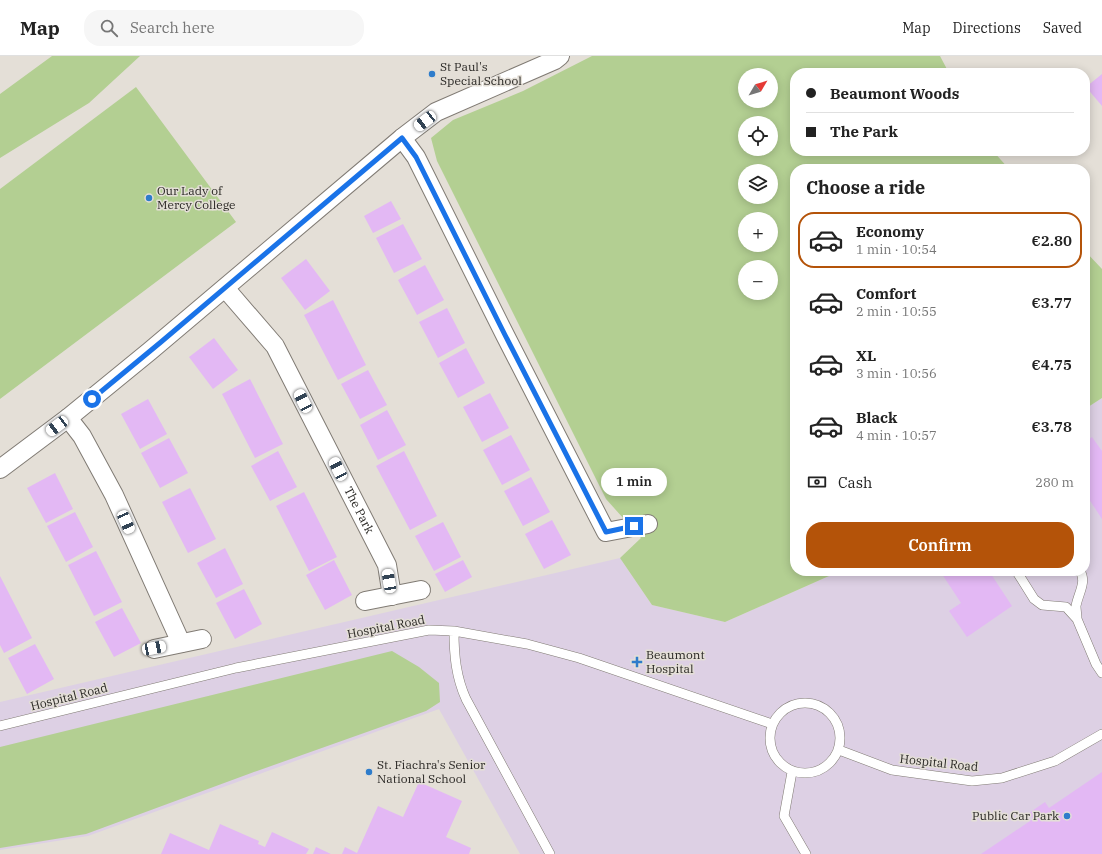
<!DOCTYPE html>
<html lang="en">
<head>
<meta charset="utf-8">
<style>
  body { margin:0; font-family:"IBM Plex Serif",serif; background:#f6f6f6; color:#222; height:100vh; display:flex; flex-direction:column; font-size:15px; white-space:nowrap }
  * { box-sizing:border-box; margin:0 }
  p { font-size:13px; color:#767676 }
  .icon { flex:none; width:22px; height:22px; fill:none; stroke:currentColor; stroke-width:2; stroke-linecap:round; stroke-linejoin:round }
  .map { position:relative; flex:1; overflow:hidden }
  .side { position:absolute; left:790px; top:108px; width:300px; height:412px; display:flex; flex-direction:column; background:#fff; border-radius:16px; box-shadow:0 2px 10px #0003 }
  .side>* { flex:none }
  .guide { position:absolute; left:790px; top:12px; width:300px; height:88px; border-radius:16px; box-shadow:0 2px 10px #0003; display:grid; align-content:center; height:88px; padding:0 16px; background:#fff }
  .needle { width:26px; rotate:52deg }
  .fabs { position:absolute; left:738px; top:12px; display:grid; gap:8px }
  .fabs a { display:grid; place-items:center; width:40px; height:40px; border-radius:50%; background:#fff; box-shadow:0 2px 10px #0003; font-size:20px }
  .end { position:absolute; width:18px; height:18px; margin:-9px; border:5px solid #1a73e8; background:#fff; box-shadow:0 0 0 2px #fff }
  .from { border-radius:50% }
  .bubble { position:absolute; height:28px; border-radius:14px; background:#fff; box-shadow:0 2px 10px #0003; font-size:13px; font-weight:600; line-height:28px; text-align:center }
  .car { position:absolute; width:12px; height:24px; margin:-12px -6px; border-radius:5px; box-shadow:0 0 3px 1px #0007; background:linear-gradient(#fff 24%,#345 0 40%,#fff 0 76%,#345 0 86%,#fff 0) }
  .guide b { display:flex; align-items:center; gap:14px; height:38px; font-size:15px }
  .guide b+b { border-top:1px solid #e0e0e0 }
  .guide i { width:10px; height:10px; background:#222 }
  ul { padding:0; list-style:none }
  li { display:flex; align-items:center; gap:12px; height:56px; margin:0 8px 6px; padding:0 8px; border:2px solid transparent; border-radius:16px }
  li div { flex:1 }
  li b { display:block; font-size:15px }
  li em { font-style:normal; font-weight:600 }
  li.on { border-color:#b45309 }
  li>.icon { width:36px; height:36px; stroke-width:1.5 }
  h2 { padding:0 16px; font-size:18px; line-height:48px }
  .pay { display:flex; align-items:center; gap:10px; height:44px; padding:0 16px; font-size:15px }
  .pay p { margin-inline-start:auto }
  .action { display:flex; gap:8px; margin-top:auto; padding:8px 16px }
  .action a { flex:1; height:46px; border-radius:16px; background:#b45309; color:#fff; font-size:16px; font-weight:600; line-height:46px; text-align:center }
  header { display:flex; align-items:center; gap:24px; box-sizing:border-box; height:56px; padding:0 20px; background:#fff; border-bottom:1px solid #e0e0e0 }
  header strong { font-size:19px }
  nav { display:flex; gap:22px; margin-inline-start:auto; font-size:14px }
  .search { width:280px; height:36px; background:#f6f6f6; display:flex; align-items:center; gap:10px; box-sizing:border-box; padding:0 14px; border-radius:16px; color:#767676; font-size:15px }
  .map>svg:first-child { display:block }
  .medical { fill:#ddd0e4 }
  .green { fill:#b3cf92; fill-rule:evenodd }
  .building { fill:#e3b8f4 }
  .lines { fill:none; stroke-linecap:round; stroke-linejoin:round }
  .lane-casing { stroke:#807b74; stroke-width:10 }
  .street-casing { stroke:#807b74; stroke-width:20 }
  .lane { stroke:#fff; stroke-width:9 }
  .street { stroke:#fff; stroke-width:18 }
  .route { stroke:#1a73e8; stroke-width:5 }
  .poi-dot { fill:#2e7ccb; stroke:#e4dfd7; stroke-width:1.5 }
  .labels { text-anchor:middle; stroke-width:3; stroke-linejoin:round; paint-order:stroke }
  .poi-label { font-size:12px; fill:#292724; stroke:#e4dfd7; text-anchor:start }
  .street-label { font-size:12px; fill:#292724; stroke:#e4dfd7 }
</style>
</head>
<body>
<header>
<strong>Map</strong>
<div class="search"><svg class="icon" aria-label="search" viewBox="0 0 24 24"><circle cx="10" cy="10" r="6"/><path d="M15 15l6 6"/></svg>Search here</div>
<nav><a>Map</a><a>Directions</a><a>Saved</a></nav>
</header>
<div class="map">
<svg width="1102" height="798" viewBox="0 0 1102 798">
  <rect width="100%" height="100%" fill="#e4dfd7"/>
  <!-- medical -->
  <path class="medical" d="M1102,342V798H520L439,653L88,780L0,794V646L620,502L652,549L725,566L829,520L836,515H1085V353Z"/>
  <!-- green -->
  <path class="green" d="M52,0H140L89,47L0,102V38Z
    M592,0H940L949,17H795V95H993L1009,113H795V515H836L829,520L725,566L652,549L620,502L641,482L606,443L437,105L431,82L453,64L523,35ZM745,19H771V45H745ZM745,67H771V93H745ZM745,115H771V141H745ZM745,163H771V189H745ZM745,211H771V237H745Z
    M136,31L236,166L0,343V133Z
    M1085,195L1102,213V342L1085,353Z
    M392,595L419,611L439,627L440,646L426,655L257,715L86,778L0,792V691Z"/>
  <!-- building -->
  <path class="building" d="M1102,18V50L1086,31Z
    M391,145L401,163L373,177L364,160Z
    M403,168L422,203L394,217L376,182Z
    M306,203L330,235L305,254L281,222Z
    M425,209L444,244L417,259L398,224Z
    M333,244L366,309L338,324L304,259Z
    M447,252L465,287L438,302L419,266Z
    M214,282L238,314L213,333L189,301Z
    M466,292L485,327L458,342L439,307Z
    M368,314L387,349L360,363L341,328Z
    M250,323L283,388L255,402L222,338Z
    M490,337L509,372L482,386L463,351Z
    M148,343L167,378L140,393L121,358Z
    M387,354L406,389L378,404L360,369Z
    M511,379L530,414L502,429L483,394Z
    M1092,381L1102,395V463L1085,437V386Z
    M169,382L188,417L160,432L141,397Z
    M278,395L297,431L270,445L251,410Z
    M404,395L437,460L410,474L376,410Z
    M55,417L73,453L46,467L27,432Z
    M531,421L550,456L523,470L504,435Z
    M190,432L216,483L188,497L162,446Z
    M304,436L337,501L309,515L276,450Z
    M75,456L93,491L66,506L47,470Z
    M552,464L571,499L544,513L525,478Z
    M443,466L461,501L434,515L415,480Z
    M225,492L243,528L216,542L197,507Z
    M96,495L122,546L94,560L68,509Z
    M334,504L352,539L325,554L306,519Z
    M463,504L472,521L445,536L435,518Z
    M940,515H989L1012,550L967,581L949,555L961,547Z
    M0,520L32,582L4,597L0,589Z
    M244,533L262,568L235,583L216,547Z
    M122,552L141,587L114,601L95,566Z
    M35,588L54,623L27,638L8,602Z
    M1102,716V798H981L1033,763L1029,757L1045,746L1049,752Z
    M419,726L462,745L446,781L471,792L469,798H342L345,791L357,797L378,750L403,761Z
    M220,768L259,785L258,788L265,791L272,776L309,793L306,798H161L170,777L209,794Z
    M316,791L331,798H313Z"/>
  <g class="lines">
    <!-- lane casing -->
    <g class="lane-casing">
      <path id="lane" d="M1017,516L1034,543L1042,549L1066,551L1077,563L1096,608L1102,617
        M1077,563C1077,559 1076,554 1076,550C1078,538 1087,526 1080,515
        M454,575C454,599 456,621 466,643L550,798
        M770 682a35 35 0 1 1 70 0a35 35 0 1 1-70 0Z
        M0,670L236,612L429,574L454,575L527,588L579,602L772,668
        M839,694L892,714L972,725L1002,722L1055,705L1102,678
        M792,716L784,760L806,798"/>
    </g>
    <!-- street casing -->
    <g class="street-casing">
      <g id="street">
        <path d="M402,82L416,101L505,279L606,476L648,468"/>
        <path id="s1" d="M225,232L275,290L387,509L392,540"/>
        <path d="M68,362L82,380L114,439L181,587"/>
        <path d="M0,413L68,362L150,295L402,82L436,56L555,4L560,0"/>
        <path d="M365,545L421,534"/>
        <path d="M154,593L202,583"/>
      </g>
    </g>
    <!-- lane -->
    <use href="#lane" class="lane"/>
    <!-- street -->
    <use href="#street" class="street"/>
  </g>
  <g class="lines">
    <!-- route -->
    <path class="route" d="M92,343L161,286L402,82L416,101L505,279L606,476L634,470"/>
  </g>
  <!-- markers -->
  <g class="poi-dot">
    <circle cx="432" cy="18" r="4"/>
    <circle cx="149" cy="142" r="4"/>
    <path d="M635 600h4v4h4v4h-4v4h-4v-4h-4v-4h4z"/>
    <circle cx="369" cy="716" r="4"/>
    <circle cx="1067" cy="760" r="4"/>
  </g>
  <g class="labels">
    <!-- poi labels -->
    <g class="poi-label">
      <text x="440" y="15">St Paul's<tspan x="440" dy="14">Special School</tspan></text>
      <text x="157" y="139">Our Lady of<tspan x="157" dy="14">Mercy College</tspan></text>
      <text x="646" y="603">Beaumont<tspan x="646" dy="14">Hospital</tspan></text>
      <text x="377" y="713">St. Fiachra's Senior<tspan x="377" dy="14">National School</tspan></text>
      <text x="1059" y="764" text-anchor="end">Public Car Park</text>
    </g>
    <!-- street labels -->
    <g class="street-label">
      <text dy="4" stroke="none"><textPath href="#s1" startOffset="261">The Park</textPath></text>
      <text transform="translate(386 571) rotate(-11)" y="4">Hospital Road</text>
      <text transform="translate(69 641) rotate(-14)" y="4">Hospital Road</text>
      <text transform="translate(939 707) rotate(6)" y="4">Hospital Road</text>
    </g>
  </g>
</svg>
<div class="fabs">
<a><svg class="needle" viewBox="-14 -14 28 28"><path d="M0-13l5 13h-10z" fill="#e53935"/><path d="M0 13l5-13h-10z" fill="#767676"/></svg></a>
<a><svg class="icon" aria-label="locate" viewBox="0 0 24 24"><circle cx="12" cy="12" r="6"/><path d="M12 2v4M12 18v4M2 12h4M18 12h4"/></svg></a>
<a><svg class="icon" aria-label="layers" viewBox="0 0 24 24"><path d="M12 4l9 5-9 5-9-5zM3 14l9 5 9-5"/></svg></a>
<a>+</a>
<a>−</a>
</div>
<i class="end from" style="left:92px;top:343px"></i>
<i class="end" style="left:634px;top:470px"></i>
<div class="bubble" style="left:601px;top:412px;width:66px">1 min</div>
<i class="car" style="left:425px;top:65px;rotate:232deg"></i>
<i class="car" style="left:303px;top:345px;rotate:333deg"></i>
<i class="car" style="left:57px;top:370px;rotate:233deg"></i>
<i class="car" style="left:338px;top:413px;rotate:333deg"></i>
<i class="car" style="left:126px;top:466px;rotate:156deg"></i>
<i class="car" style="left:389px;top:525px;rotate:350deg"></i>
<i class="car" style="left:154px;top:592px;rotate:79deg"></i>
<div class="guide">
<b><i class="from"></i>Beaumont Woods</b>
<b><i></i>The Park</b>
</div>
<section class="side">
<h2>Choose a ride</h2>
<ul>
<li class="on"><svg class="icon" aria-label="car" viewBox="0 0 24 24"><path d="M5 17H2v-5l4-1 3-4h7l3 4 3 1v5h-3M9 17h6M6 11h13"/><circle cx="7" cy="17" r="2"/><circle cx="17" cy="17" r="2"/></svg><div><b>Economy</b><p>1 min · 10:54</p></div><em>€2.80</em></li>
<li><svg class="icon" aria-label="car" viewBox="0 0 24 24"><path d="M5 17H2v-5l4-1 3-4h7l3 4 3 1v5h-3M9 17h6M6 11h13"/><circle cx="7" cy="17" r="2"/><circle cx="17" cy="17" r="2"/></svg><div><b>Comfort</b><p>2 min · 10:55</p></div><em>€3.77</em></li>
<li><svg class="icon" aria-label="car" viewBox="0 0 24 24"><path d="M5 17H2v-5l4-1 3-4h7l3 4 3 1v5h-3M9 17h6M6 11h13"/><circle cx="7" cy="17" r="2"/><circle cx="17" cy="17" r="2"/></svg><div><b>XL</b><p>3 min · 10:56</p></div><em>€4.75</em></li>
<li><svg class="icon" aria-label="car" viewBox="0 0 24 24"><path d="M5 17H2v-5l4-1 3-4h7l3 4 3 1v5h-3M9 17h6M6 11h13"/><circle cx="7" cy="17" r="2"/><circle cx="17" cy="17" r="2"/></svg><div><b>Black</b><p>4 min · 10:57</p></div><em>€3.78</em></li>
</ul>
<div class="pay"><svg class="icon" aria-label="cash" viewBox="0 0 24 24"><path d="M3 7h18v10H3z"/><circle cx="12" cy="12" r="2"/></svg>Cash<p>280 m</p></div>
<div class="action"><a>Confirm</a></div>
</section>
</div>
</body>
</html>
